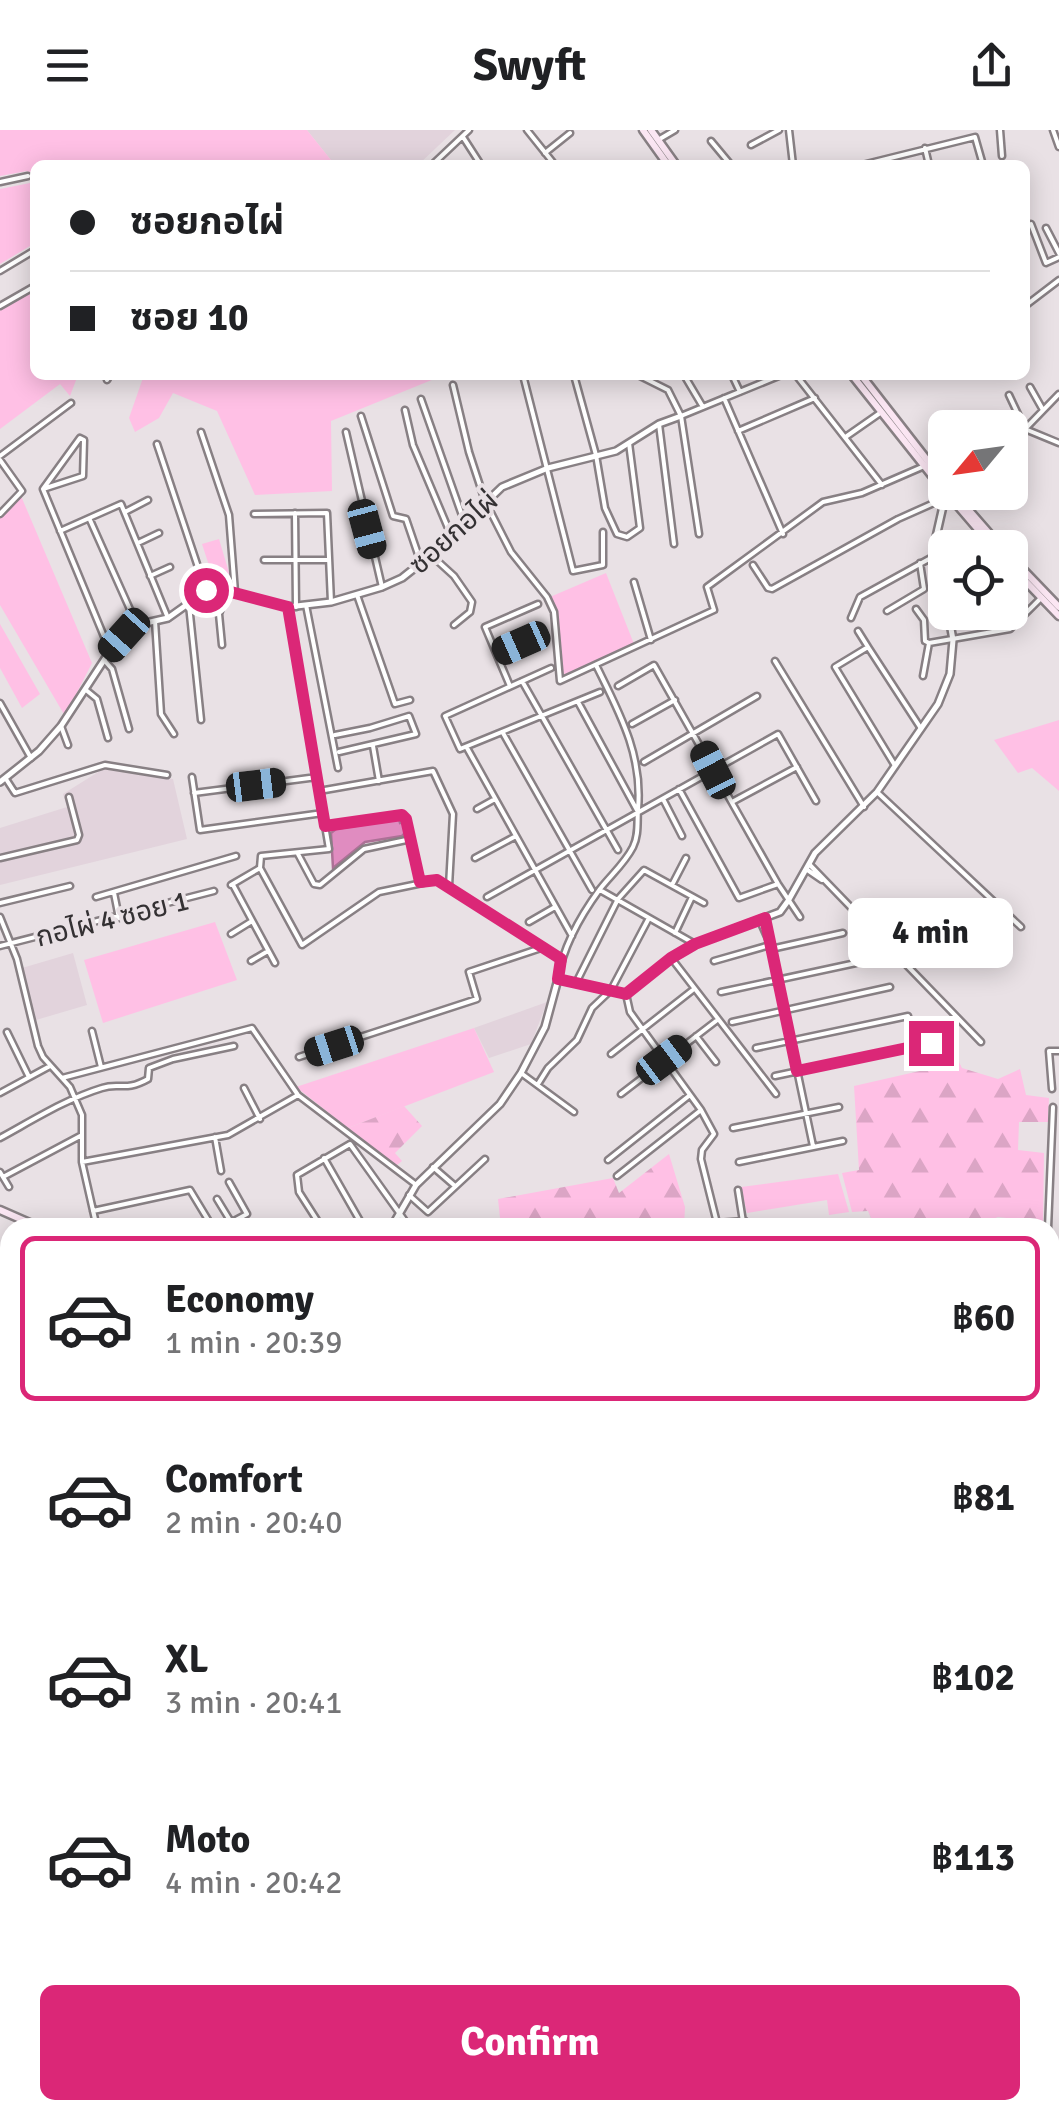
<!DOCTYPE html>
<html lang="en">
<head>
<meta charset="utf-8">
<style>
  body { margin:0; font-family:Signika,"Noto Sans Thai",sans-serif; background:#f6f6f6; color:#202124; height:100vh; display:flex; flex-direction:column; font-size:38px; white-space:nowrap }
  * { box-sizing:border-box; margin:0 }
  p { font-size:32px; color:#757577 }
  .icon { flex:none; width:55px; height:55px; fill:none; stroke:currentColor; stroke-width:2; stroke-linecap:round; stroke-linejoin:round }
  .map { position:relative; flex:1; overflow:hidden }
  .sheet { position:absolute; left:0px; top:1088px; width:1060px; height:902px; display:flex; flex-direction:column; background:#fff; border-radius:30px 30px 0 0; box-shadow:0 5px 25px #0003 }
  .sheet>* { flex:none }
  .top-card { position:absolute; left:30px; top:30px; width:1000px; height:220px; border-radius:15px; box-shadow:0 5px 25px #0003; display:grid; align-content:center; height:220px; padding:0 40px; background:#fff }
  .needle { width:65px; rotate:241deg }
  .controls { position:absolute; left:928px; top:280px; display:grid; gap:20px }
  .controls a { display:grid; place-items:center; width:100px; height:100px; border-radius:15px; background:#fff; box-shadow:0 5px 25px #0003; font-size:50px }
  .end { position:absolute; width:45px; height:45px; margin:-22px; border:12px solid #db2777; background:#fff; box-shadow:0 0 0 5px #fff }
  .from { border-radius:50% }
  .bubble { position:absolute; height:70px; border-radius:15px; background:#fff; box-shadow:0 5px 25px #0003; font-size:32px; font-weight:700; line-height:70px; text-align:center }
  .car { position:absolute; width:30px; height:60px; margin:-30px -15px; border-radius:12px; box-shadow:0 0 8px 2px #0007; background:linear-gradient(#222 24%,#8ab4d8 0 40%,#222 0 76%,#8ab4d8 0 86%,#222 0) }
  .top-card b { display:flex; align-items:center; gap:35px; height:95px; font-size:38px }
  .top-card b+b { border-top:2px solid #e0e0e0 }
  .top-card i { width:25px; height:25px; background:#202124 }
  ul { padding:18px 0 0; list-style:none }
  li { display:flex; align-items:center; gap:30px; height:165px; margin:0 20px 15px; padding:0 20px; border:5px solid transparent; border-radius:15px }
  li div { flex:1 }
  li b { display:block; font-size:38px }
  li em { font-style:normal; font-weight:700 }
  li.current { border-color:#db2777 }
  li>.icon { width:90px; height:90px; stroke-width:1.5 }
  .cta { display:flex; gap:20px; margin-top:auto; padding:20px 40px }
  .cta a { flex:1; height:115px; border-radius:15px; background:#db2777; color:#fff; font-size:40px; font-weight:700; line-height:115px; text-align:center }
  header { display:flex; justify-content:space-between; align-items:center; height:130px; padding:0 40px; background:#fff; font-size:45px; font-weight:700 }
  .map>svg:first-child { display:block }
  .built { fill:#e2d3dc }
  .green { fill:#ffc0e5 }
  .forest { fill:url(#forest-firs) }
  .park { fill:url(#park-tufts) }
  .water { fill:#e08cc0; stroke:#ac7196; stroke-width:2.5 }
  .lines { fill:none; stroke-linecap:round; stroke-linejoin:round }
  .canal { stroke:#e08cc0; stroke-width:6 }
  .minor-casing { stroke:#888084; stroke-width:9 }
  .tertiary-casing { stroke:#888084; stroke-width:10 }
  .secondary-casing { stroke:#888084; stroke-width:11 }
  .minor { stroke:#fff; stroke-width:4 }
  .tertiary { stroke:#fff; stroke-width:5 }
  .secondary { stroke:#fbe6f3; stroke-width:6 }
  .route { stroke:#db2777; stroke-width:12 }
  .labels { text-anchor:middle; stroke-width:8; stroke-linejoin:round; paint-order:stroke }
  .street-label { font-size:28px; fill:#343133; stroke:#e9e1e5 }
</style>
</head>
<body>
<header><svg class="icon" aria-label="menu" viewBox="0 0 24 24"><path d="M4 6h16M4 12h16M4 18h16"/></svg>Swyft<svg class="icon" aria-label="share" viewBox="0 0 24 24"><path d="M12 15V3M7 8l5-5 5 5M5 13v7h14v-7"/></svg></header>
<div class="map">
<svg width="1059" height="1989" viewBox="0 0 1059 1989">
  <defs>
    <pattern id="forest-firs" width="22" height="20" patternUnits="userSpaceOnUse" patternTransform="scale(2.5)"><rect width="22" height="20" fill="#ffc0e5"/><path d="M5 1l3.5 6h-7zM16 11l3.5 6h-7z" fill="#dba5c5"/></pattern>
    <pattern id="park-tufts" width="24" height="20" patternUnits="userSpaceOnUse" patternTransform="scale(2.5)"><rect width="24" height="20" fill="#ffc0e5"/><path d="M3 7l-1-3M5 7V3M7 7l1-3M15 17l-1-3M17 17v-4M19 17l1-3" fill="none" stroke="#dba5c5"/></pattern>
  </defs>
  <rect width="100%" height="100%" fill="#e9e1e5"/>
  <!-- built -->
  <path class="built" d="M307,0H455L418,35H335Z
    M103,639L173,649L187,709L0,755V698L67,677L63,664Z
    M73,823L87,875L36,890L22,838Z
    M547,872L531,914L489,928L474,898Z
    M170,1980H265L268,1989H167Z"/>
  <!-- green -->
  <path class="green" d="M0,0H307L335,35H35V50L27,41L0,46Z
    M35,52V113L0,134V59Z
    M35,159V245H78L70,266L60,254L0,299V179Z
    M144,245H444L331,291L332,361L255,365L217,281L173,263L159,288L135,302L129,288Z
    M21,366L92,533L65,586L0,475V388Z
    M219,409L230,446L214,451L202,414Z
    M606,443L634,514L563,545L556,481L550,467Z
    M0,494L40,564L22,578L0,538Z
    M1059,590V661L1032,638L1018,643L994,610Z
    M215,792L237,850L103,893L84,830Z
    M474,898L494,942L348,998L296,957Z
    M838,1044L849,1082L829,1085L827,1070L747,1083L741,1057Z"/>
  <!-- forest -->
  <path class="forest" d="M959,932L962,938L998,949L1020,939L1026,965L1049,968L1048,992H1019L1018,1020L1044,1023L1043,1092L998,1087L972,1097H875L868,1081L852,1082L842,1043L859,1040L854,956Z
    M404,976L422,996L395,1023L402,1031L396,1036L348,998Z
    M669,1024L685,1077L684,1097H501L498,1069L613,1048L619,1063Z"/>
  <!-- park -->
  <path class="park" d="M1059,1639V1963L1050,1949V1643Z
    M736,1980H987L974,1989H945L942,1985L933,1989H728Z"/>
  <!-- water -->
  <path class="water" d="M399,689L400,693L404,692L406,702L402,706L365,712L333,738L331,703L336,699Z"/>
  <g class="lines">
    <!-- canal -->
    <path class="canal" d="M126,1989L127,1980"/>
    <!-- minor casing -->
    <g class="minor-casing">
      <path id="minor" d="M527,0L555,35
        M789,0L793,35
        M1000,0L1002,26
        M1053,0L1059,17
        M463,7L481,35
        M658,10L675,0
        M711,11L731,35
        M751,15L779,0
        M925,18L929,35
        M545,23L570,3
        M432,35L469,0
        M862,35L975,7L983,35
        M0,52L28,46
        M1031,94L1046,133L1059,127
        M1046,98L1059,123
        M0,141L35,120
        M0,176L35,156
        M1025,176L1059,150
        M523,245L573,441L603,435V402
        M574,245L596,325L605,378L617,404L627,407L640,398L629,313
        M638,245L668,260L681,286L699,404
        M684,245L703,277
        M732,245L740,262
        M796,245L882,355
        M107,250L110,245
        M453,255L469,322L485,371L511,422L547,467L554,482L560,551L714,480L707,457L823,372L862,363L922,337
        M1030,257L1043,280
        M1009,265L1025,299
        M724,268L783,404
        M421,269L464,391
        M405,280L413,315L451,405
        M361,286L393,386L406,389L421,433
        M681,286L781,245
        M659,294L674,414
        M1025,299L1059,313
        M738,301L815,268
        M201,302L229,385L235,462
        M346,302L382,457
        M847,306L880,283
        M80,308L84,310L83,346L43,359Z
        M1010,308L1025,299L1059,264
        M157,314L206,461
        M0,326L71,273
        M0,330L22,361L0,384
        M932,336L945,334
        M43,359L110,521
        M125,382L148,370
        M295,383L296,477
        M254,384L327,383L331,472
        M90,390L137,495
        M60,401L121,374L168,488
        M138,413L159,403
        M431,425L454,446L472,472L470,482L454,495
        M264,430H329
        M753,435L768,458L772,459L898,389L945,368
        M150,446L170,437
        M634,452L651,510
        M357,465L395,574L410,570
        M189,475L201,590
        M306,475L338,638
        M916,479L924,490L925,511L929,513L1010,499L1041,468
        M887,481L924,459L920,433
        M851,488L860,467L938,424
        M155,491L161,584L174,604
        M858,501L868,517
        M222,515L219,484L227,461
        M497,523L544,503
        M104,530L112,539L129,599
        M775,531L864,677
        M551,538L445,586L460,619L600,562
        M923,546L929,513
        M522,551L618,720
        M510,556L485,497L538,474
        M618,556L654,535L778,754L800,787
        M86,560L97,569L108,608
        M578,572L638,682
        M0,573L31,628
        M632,594L675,570
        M61,596L68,615
        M503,603L592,760
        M335,605L370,598L409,586L416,604L339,622
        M373,616L379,651
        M467,618L572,806
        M644,632L757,566
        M894,634L835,537L868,517L920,597
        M192,647L200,700L323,683
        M6,649L15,663L105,635L167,645
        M679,659L739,768L778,754
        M319,661L433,641L453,684L449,756
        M877,662L1021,797
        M194,663L317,647
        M663,669L682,706
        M732,672L797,637
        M477,679L495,669
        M325,696L402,685L406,689L420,752
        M298,724L314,754L320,755L364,719L411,709
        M0,728L77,710L79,705L69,667
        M475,728L516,706
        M809,734L981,912
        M260,738L302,815L379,762L437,750L561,829
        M806,739L822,750
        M231,755L260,738L261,726L329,719L288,477
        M233,755L275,833
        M672,755L686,728
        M600,760L695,814
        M114,763L119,788
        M96,767L236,726
        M487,767L778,604L816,671
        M0,773L70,756
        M0,787L17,829L38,916L43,927L70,957L82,985V1032L97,1098
        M765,788L813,1016
        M760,791L768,809
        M529,792L555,777
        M675,803L692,767
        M231,804L252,791
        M0,816L214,761
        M771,819L843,803
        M672,829L776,964
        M251,831L268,821
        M714,831L770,815
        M558,848C563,817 581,785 600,759C611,745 625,733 633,717C639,705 637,692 638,679C643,625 619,582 596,535
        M577,851L618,769L644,740L704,773
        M721,862L856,833
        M626,864L630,882L701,980L714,1004L702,1020L701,1029L717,1093L745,1091
        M732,892L890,857
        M92,901L101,937
        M7,902L29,947
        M696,906L716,932
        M756,918L908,886
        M611,924L694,859
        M299,927L477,869L469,842L544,817
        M521,943L574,982
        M775,946L931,913
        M62,948L252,898L298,965L415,1054
        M538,954L548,938L577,910L592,878L611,860L649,788
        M244,958L260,989
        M1052,959L1049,921H1059
        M0,963L50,936
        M621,964L716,891
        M733,998L839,977
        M215,1007L221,1041
        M0,1008C33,990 66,969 102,958C119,952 125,962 148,949L149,938L173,929L234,916
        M324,1028L364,1098
        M608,1030L690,965
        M82,1032L228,1005L298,965
        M739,1032L843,1011
        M433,1037L455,1056
        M0,1042L9,1057
        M617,1046L701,980
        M3,1047L82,1005
        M738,1060L744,1098
        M409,1065L428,1082L485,1029
        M217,1069L231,1092
        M93,1081L190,1060L213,1098
        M221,1098L247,1084L229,1052
        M322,1098L299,1062L297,1045L350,1014L410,1098
        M806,1098L832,1093L839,1098
        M989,1098L998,1094L1042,1098
        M1048,1098L1053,977
        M1050,1164L1059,1125
        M1050,1199L1059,1206
        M0,1303L10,1316
        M0,1358L10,1349
        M0,1365L10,1370
        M0,1415L10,1418
        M1050,1431L1059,1432
        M8,1534L10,1548
        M0,1650L10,1653
        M1050,1658L1055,1657
        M1050,1703L1059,1702
        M0,1706L10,1705
        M0,1729L10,1727
        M8,1778H10
        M46,1980L61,1989
        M101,1980L104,1989
        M339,1980L342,1989
        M6,1984L10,1977"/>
    </g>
    <!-- tertiary casing -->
    <g class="tertiary-casing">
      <path id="tertiary" d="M945,470L936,407L946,363
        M0,652L39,621L61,596L110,521L137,495L168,488L206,461H227L288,477L331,472L382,457L402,448L431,425L502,357L548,338L616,321L659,294L681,286
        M391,1098L416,1055L500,974L521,943L545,897L558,849L626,864L671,828L695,814L780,782L788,771L815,723L877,662L938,574L950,544L953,510L948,482
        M0,1495L10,1456
        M498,1980L499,1989
        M627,1980L671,1989
        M512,1989L514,1980
        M1036,1989L1059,1976"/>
    </g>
    <!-- secondary casing -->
    <g class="secondary-casing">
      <path id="secondary" d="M643,0L668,35
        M651,0L676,35
        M852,245L945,362
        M861,245L945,353
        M946,362L994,418
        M953,362L1002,418
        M1010,426L1059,477
        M1010,435L1059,486
        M0,1080L41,1098
        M1050,1601L1059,1599
        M1050,1609L1059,1607
        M0,1868L10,1870
        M507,1989V1980"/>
    </g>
    <!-- minor -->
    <use href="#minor" class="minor"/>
    <!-- tertiary -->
    <use href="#tertiary" class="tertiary"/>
    <!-- secondary -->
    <use href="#secondary" class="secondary"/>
  </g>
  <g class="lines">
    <!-- route -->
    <path class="route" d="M206,460L227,461L288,477L325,696L402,685L406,689L420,752L437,750L561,829L558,849L626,864L671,828L695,814L765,788L797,941L931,913"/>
  </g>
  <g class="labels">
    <!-- street labels -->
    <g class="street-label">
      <text transform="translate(453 402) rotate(-42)" y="10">ซอยกอไผ่</text>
      <text transform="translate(112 788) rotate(-14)" y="10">กอไผ่ 4 ซอย 1</text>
    </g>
  </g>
</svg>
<div class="controls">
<a><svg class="needle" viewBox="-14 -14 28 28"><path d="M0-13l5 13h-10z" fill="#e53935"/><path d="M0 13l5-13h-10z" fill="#757577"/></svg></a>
<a><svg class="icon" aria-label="locate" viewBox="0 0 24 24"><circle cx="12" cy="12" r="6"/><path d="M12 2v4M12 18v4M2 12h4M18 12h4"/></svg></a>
</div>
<i class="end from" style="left:206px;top:460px"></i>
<i class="end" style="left:931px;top:913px"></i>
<div class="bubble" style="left:848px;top:768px;width:165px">4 min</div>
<i class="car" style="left:367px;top:399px;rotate:165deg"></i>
<i class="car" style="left:124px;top:505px;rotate:222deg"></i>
<i class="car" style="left:521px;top:513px;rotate:246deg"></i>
<i class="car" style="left:713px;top:640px;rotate:333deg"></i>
<i class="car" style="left:256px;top:655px;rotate:83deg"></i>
<i class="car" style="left:334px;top:916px;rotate:252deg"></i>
<i class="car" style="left:664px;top:930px;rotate:53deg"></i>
<div class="top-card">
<b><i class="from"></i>ซอยกอไผ่</b>
<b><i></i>ซอย 10</b>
</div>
<section class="sheet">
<ul>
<li class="current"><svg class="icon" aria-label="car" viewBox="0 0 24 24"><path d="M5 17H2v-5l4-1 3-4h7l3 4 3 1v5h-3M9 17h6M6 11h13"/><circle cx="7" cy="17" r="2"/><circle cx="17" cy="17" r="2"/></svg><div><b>Economy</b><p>1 min · 20:39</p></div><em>฿60</em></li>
<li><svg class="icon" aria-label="car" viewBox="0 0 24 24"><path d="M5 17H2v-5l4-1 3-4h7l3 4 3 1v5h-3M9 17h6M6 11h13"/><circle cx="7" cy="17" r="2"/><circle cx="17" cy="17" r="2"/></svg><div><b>Comfort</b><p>2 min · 20:40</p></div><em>฿81</em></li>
<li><svg class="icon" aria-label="car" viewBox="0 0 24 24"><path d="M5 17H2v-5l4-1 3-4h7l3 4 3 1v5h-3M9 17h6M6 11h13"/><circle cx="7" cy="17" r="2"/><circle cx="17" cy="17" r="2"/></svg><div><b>XL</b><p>3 min · 20:41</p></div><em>฿102</em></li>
<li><svg class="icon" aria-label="car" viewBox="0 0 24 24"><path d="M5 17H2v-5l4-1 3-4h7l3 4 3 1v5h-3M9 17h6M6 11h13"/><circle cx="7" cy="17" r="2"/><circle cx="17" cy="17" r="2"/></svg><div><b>Moto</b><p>4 min · 20:42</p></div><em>฿113</em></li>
</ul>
<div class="cta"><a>Confirm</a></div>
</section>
</div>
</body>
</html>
